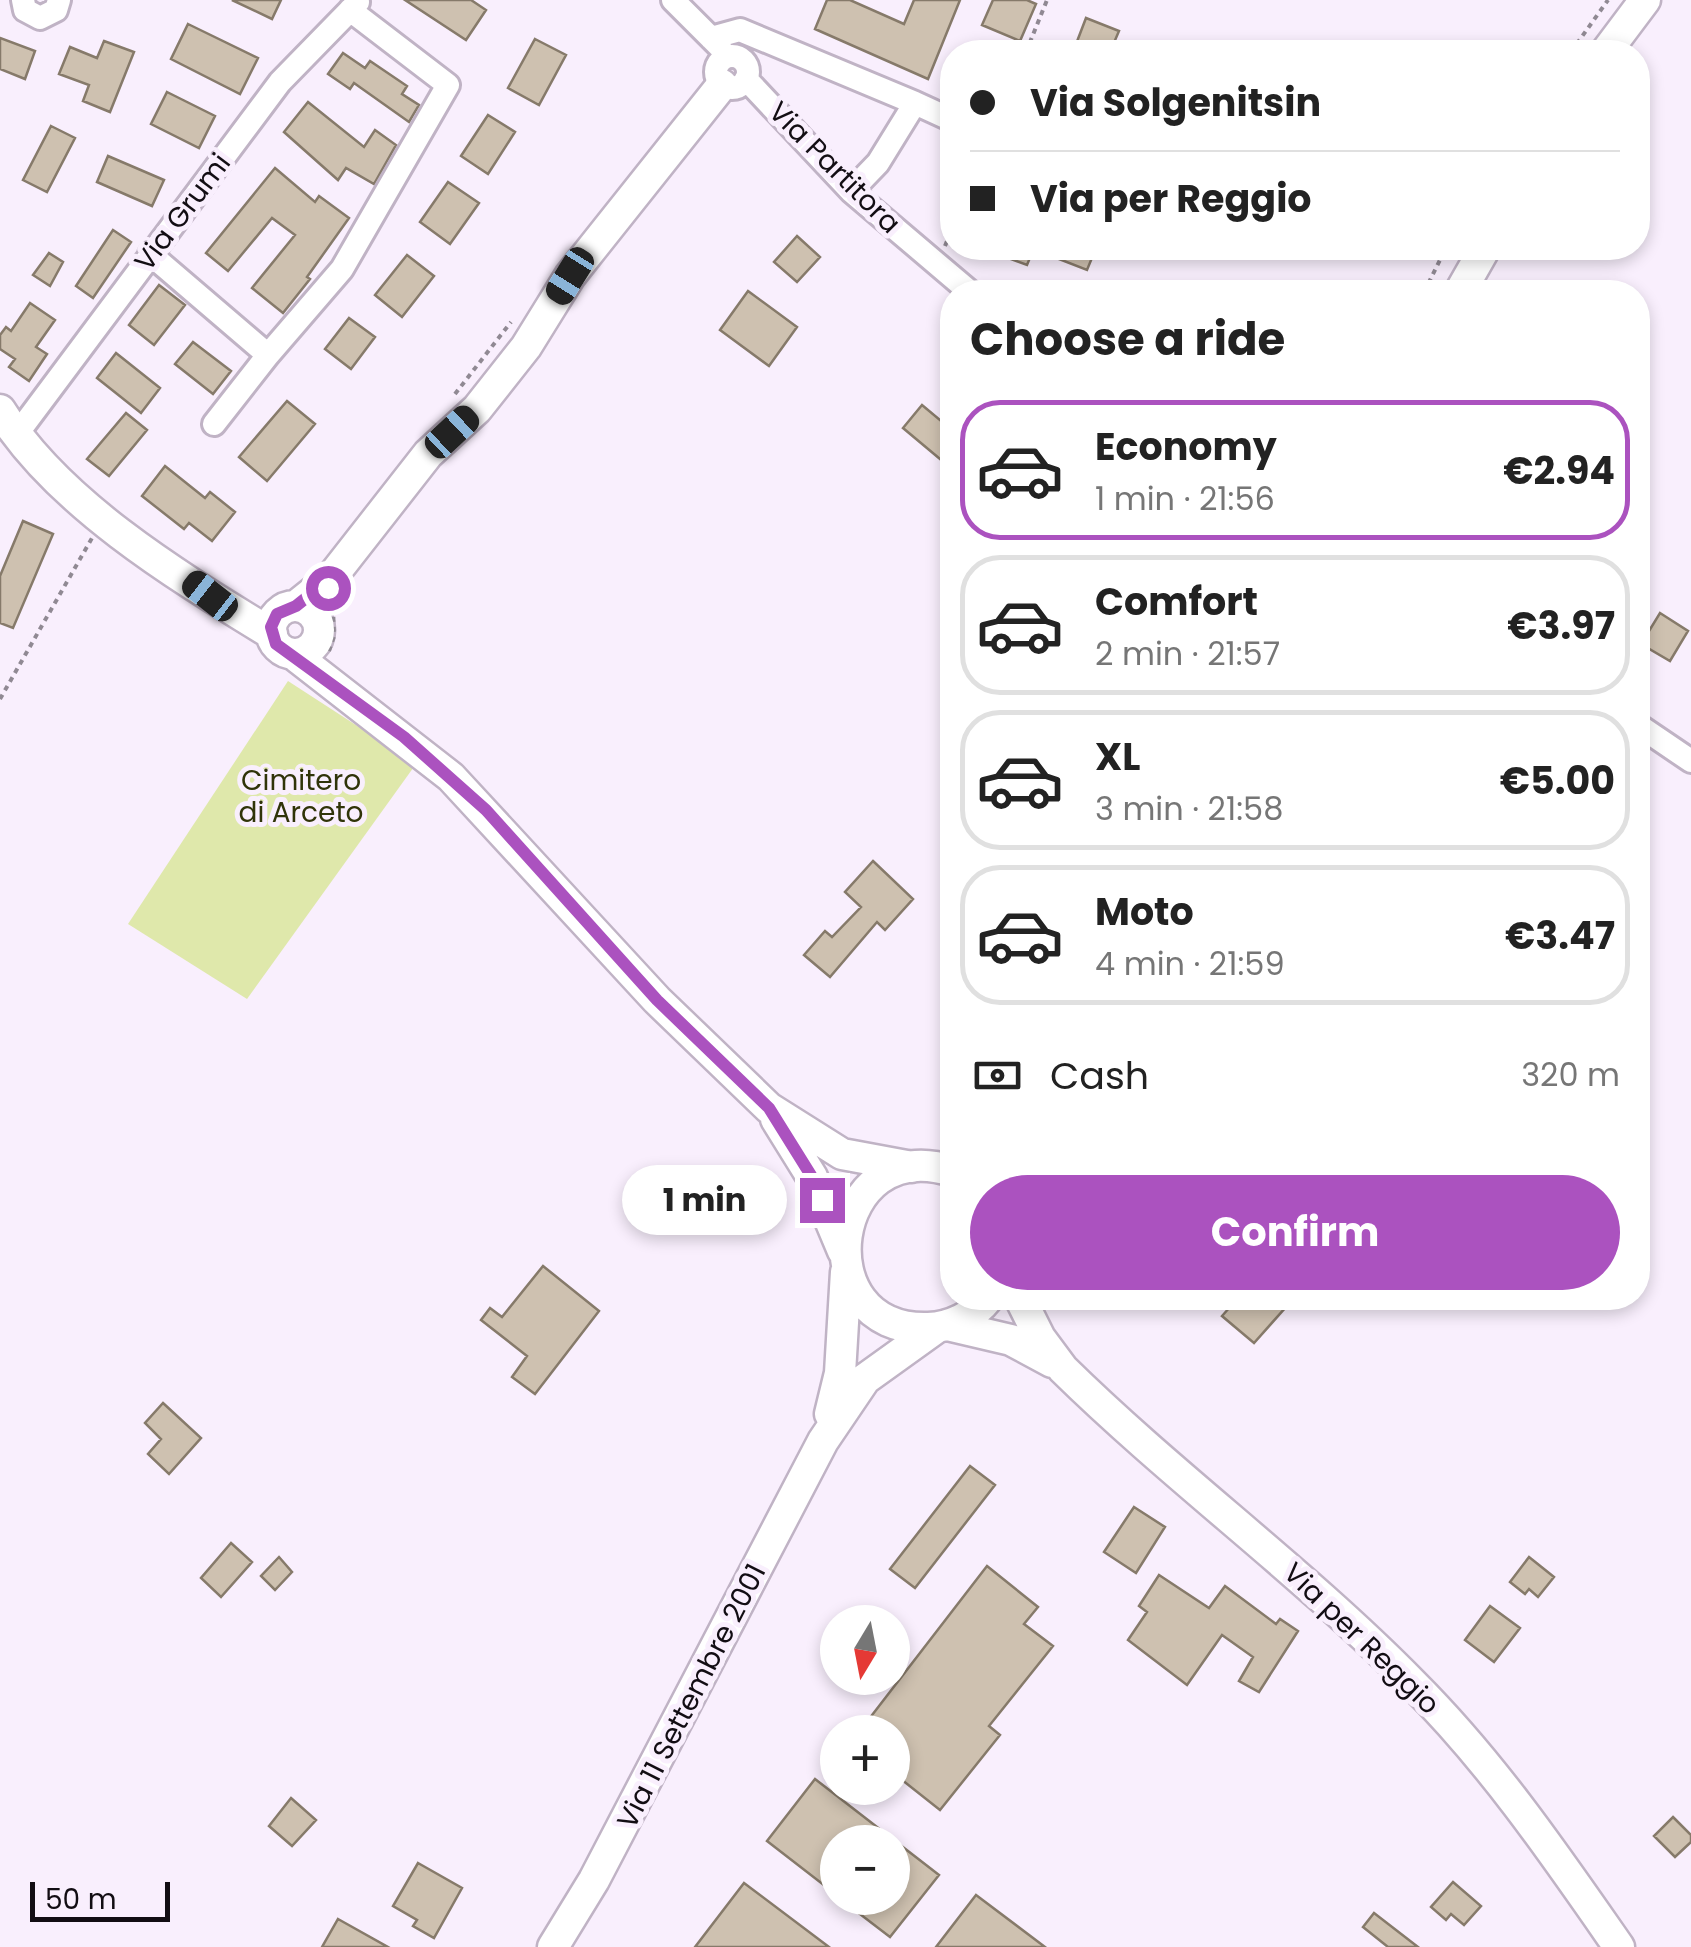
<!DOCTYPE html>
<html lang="en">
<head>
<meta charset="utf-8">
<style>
  body { margin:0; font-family:Poppins,sans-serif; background:#f6f6f6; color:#222; height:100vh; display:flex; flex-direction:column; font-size:38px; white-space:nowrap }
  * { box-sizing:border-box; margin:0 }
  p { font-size:32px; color:#767676 }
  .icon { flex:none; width:55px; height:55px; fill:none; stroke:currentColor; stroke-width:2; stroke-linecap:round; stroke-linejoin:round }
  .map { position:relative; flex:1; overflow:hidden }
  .drawer { position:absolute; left:940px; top:280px; width:710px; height:1030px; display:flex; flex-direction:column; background:#fff; border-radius:40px; box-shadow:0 5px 15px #0003 }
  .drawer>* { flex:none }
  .top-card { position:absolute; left:940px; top:40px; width:710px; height:220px; border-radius:40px; box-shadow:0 5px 15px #0003; display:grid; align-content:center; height:220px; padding:0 30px; background:#fff }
  .needle { width:65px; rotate:190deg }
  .fabs { position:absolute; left:820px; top:1605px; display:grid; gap:20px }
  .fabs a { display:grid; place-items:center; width:90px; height:90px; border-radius:50%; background:#fff; box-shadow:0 5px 15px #0003; font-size:50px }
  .scale { position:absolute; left:30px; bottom:25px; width:140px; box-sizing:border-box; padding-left:10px; border:5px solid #120d13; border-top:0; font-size:28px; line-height:35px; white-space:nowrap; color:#120d13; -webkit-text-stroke:8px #f9effd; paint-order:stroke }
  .end { position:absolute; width:45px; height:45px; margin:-22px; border:12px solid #ab52bf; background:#fff; box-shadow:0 0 0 5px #fff }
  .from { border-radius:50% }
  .bubble { position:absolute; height:70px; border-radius:35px; background:#fff; box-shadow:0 5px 15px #0003; font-size:32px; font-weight:700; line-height:70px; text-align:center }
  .car { position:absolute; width:30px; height:60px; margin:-30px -15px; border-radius:12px; box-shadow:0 0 8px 2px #0007; background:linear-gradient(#222 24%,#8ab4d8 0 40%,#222 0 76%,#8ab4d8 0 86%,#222 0) }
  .top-card b { display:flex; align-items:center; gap:35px; height:95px; font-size:38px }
  .top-card b+b { border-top:2px solid #e0e0e0 }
  .top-card i { width:25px; height:25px; background:#222 }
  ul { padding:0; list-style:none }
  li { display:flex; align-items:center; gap:30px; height:140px; margin:0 20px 15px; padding:0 10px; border:5px solid #e0e0e0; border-radius:40px }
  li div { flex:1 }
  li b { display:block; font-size:38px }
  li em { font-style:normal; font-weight:700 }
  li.current { border-color:#ab52bf }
  li>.icon { width:90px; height:90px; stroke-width:1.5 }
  h2 { padding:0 30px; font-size:45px; line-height:120px }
  .pay { display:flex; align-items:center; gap:25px; height:110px; padding:0 30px; font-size:38px }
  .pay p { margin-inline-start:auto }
  .primary-button { display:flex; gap:20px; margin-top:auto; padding:20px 30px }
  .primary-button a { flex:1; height:115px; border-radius:60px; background:#ab52bf; color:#fff; font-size:40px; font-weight:700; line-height:115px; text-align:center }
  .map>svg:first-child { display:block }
  .green { fill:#dfe8ab }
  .building { fill:#cec1b0; stroke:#867a6a; stroke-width:2.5 }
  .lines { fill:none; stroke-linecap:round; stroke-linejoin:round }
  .street-casing { stroke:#c0b3c5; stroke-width:28 }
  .secondary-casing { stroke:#c0b3c5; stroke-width:35 }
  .path { stroke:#908993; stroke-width:4; stroke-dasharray:5 5; stroke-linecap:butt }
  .street { stroke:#fff; stroke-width:22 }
  .secondary { stroke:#fff; stroke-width:30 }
  .route { stroke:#ab52bf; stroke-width:12 }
  .labels { text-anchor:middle; stroke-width:10; stroke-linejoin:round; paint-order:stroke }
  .street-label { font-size:28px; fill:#120d13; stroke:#f9effd }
  .park-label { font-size:28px; fill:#303409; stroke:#f9effd }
</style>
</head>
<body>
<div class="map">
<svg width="1691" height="1947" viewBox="0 0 1691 1947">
  <rect width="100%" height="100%" fill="#f9effd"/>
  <!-- green -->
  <path class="green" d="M288,681L416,764L247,999L128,924Z"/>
  <!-- building -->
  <path class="building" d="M232,0H281L272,19Z
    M405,0H471L486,10L466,40Z
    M827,0H850L904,24L914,0H960L928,79L815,29Z
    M993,0H1027L1036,4L1020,41L982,25Z
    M1086,18L1119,31L1110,52H1073Z
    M188,24L258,58L240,94L171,59Z
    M0,38L35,51L25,79L0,69Z
    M535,39L566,55L539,105L508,88Z
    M104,41L134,52L110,112L83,101L89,85L59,74L70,47L97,58Z
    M343,53L365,68L370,61L407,86L402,94L419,105L409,122L354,83L350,89L328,74Z
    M167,92L215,116L199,148L151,124Z
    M308,102L364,147L375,130L396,145L374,184L346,168L338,180L284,132Z
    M488,115L515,132L488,174L461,156Z
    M51,126L75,138L47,192L23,180Z
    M108,156L164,180L152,206L97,182Z
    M275,168L315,202L319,196L349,218L307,277L310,279L283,313L252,288L295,235L272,218L228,271L206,253Z
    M448,182L479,203L450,244L420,222Z
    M113,230L131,242L93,298L76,286Z
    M797,236L820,257L797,282L774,262Z
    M1064,248H1096L1087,270L1059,259Z
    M984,249V248H1034L1027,265Z
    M49,253L63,262L50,286L33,275Z
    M407,255L434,276L402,317L375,295Z
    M159,285L185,305L154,345L129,325Z
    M748,291L797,327L769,366L720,330Z
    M30,303L55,320L36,347L47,354L29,381L9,367L15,359L0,349V335L6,327L11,331Z
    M349,318L375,337L351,369L325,349Z
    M193,342L231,371L213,394L175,364Z
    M116,353L160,388L141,413L97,378Z
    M287,401L315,424L267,481L239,457Z
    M922,405L952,430V469L903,428Z
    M126,413L147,430L109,476L87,459Z
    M165,466L205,498L210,492L235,512L212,541L189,523L184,529L142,496Z
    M23,521L53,534L13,628L0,623V576Z
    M1660,613L1688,631L1670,661L1641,644Z
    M873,861L913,899L885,930L877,922L830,977L804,955L825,931L832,937L861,907L845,892Z
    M543,1266L599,1311L535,1394L512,1377L527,1356L481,1320L490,1308L502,1317Z
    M1238,1298H1294L1254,1343L1222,1316Z
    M163,1403L201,1438L169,1474L148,1454L161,1439L145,1423Z
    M970,1466L995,1485L915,1588L890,1569Z
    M1134,1507L1165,1527L1136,1573L1104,1552Z
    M231,1543L252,1562L221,1597L201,1578Z
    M279,1557L292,1572L275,1590L261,1576Z
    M1529,1557L1554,1577L1538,1597L1529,1589L1525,1594L1510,1582Z
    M987,1566L1038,1607L1024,1624L1053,1646L989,1726L1000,1735L940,1810L892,1772V1732H859Z
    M1159,1575L1209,1608L1225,1586L1276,1624L1280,1619L1298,1631L1259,1692L1239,1681L1253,1657L1222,1635L1187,1685L1128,1640L1147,1612L1139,1606Z
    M1490,1606L1520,1628L1494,1662L1465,1640Z
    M815,1779L939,1875L890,1937L839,1898H892V1842H838V1896L767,1841Z
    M291,1798L316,1820L292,1846L269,1826Z
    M1673,1817L1691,1835V1842L1675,1857L1654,1836Z
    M418,1863L462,1888L434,1938L413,1926L417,1920L393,1906Z
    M1453,1882L1481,1906L1464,1925L1451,1914L1446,1920L1431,1907Z
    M744,1883L829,1947H695Z
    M976,1895L1045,1947H936Z
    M1374,1913L1418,1947H1388L1363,1927Z
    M338,1919L388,1947H322Z"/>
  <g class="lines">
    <!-- street casing -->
    <g class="street-casing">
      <path id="street" d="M23,0L25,10L40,18L56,10L59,0
        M673,0L720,47
        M711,38L740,30L915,103
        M716 72a16 16 0 1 1 32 0a16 16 0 1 1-32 0Z
        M746,79L851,191L970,292
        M851,191L878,163L915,103L952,120
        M150,254L268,355L342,269L448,85L350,10
        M214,424L268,355
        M17,434L280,82L358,2
        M1638,725L1691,761"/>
    </g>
    <!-- secondary casing -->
    <g class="secondary-casing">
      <path id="secondary" d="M1606,52L1645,0
        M1460,292L1485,248
        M0,410C58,504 179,577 272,634
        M271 630a24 24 0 1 1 48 0a24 24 0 1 1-48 0Z
        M296,606L331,578L428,454L477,409L526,347L570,276L722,85
        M293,654L451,777L657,1000L769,1108L842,1154L912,1167
        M776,1119L812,1177L843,1251
        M952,1171C829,1131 802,1332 928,1328C951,1327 974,1316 988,1298
        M1020,1298L1040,1338L1063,1369C1175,1479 1303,1572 1413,1684C1493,1764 1555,1855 1619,1947
        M947,1325L1011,1340L1052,1362
        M830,1414L840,1373L846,1272
        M553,1947L594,1880L823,1441L865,1379L936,1328"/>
    </g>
    <!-- path -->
    <path class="path" d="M1026,52L1047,0
      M1571,52L1608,0
      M945,246L952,229
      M1424,292L1446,248
      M455,394L511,322
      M329,651L334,636L333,606
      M0,699L92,538"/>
    <!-- street -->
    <use href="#street" class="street"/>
    <!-- secondary -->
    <use href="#secondary" class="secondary"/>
  </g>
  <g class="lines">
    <!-- route -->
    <path class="route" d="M328,588L331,578L296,606L277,614L271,627L276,644L404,737L486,810L657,1000L769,1108L812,1177L822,1200"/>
  </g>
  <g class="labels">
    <!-- street labels -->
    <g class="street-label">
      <text transform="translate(835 167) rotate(45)" y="10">Via Partitora</text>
      <text transform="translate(182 212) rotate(-53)" y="10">Via Grumi</text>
      <text transform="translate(1362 1638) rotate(44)" y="10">Via per Reggio</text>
      <text transform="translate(691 1696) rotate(-63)" y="10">Via 11 Settembre 2001</text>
    </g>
    <!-- park labels -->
    <g class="park-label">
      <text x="301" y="790">Cimitero<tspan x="301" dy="32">di Arceto</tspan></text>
    </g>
  </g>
</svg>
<div class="fabs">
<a><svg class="needle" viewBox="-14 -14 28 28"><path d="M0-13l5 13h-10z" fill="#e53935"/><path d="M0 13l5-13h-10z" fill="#767676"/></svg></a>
<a>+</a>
<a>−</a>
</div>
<div class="scale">50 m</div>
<i class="end from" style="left:328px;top:588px"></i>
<i class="end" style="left:822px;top:1200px"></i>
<div class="bubble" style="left:622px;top:1165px;width:165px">1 min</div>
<i class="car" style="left:570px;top:276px;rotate:212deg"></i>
<i class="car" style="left:452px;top:432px;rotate:47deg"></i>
<i class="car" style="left:210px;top:596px;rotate:308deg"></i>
<div class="top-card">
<b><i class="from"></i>Via Solgenitsin</b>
<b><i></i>Via per Reggio</b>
</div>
<section class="drawer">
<h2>Choose a ride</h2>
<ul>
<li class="current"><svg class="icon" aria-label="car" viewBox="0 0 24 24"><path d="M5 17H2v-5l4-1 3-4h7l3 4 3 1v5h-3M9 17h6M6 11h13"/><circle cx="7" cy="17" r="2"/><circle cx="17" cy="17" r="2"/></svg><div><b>Economy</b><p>1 min · 21:56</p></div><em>€2.94</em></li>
<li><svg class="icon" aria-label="car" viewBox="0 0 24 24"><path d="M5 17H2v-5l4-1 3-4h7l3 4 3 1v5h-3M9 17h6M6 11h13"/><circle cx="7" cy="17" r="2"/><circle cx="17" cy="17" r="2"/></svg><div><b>Comfort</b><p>2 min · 21:57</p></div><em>€3.97</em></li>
<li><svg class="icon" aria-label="car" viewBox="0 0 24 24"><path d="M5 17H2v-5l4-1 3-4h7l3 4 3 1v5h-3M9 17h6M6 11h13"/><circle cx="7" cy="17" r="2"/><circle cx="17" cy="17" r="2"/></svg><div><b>XL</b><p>3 min · 21:58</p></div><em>€5.00</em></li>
<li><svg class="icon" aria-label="car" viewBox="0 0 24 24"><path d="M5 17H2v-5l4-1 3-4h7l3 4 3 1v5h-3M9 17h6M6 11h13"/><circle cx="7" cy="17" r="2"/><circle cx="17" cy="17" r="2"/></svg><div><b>Moto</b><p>4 min · 21:59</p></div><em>€3.47</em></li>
</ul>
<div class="pay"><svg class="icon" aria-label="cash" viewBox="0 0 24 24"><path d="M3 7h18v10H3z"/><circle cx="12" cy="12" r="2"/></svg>Cash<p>320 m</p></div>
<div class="primary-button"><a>Confirm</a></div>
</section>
</div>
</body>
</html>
